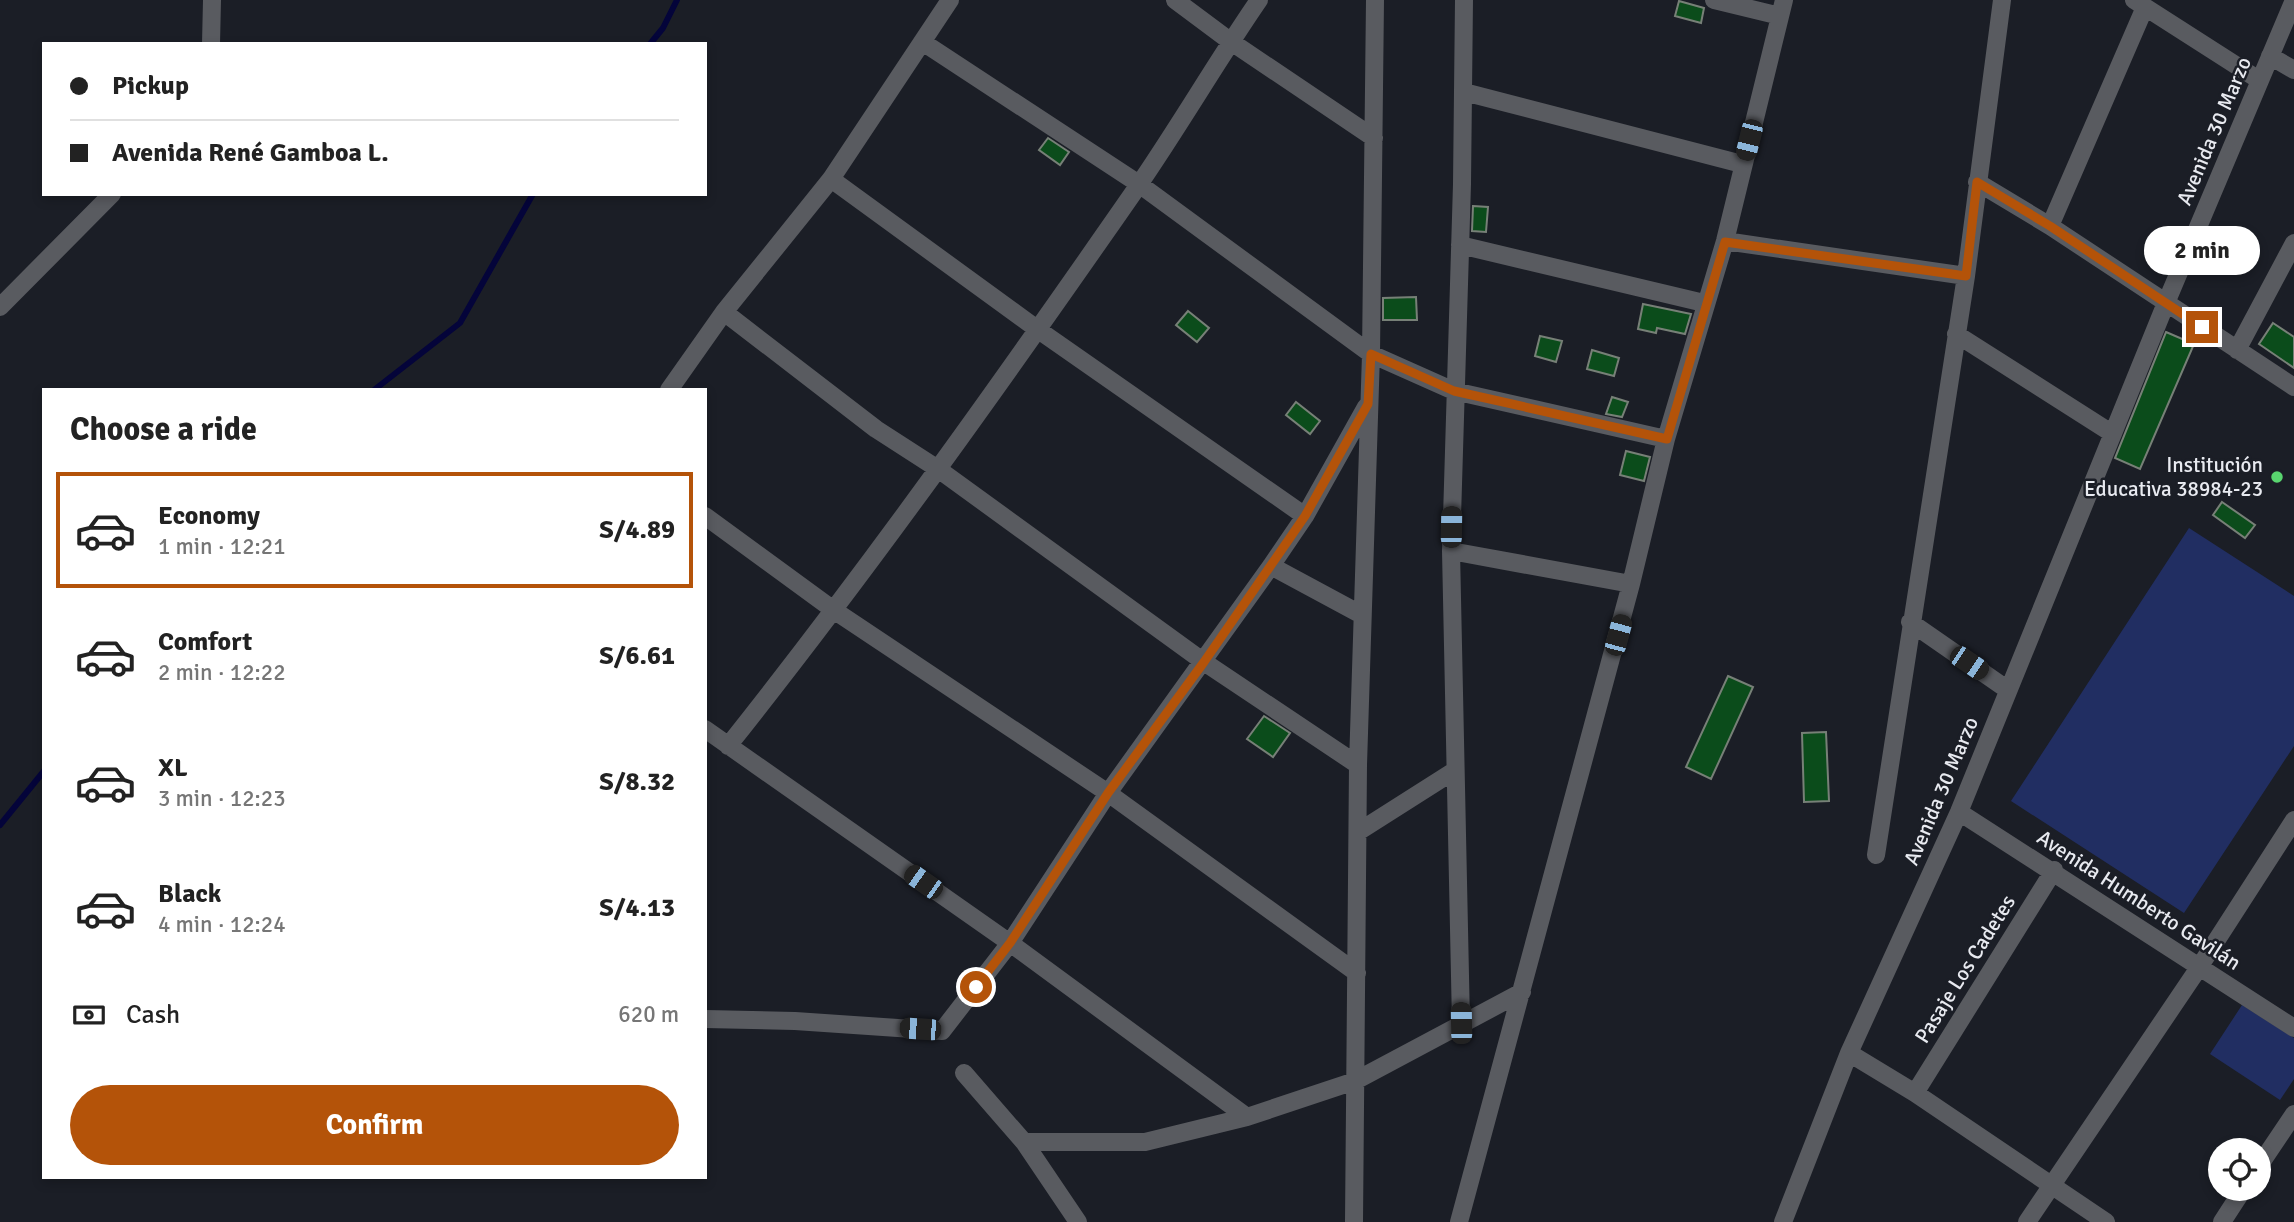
<!DOCTYPE html>
<html lang="en">
<head>
<meta charset="utf-8">
<style>
  body { margin:0; font-family:Signika,sans-serif; background:#f6f6f6; color:#222; height:100vh; display:flex; flex-direction:column; font-size:26px; white-space:nowrap }
  * { box-sizing:border-box; margin:0 }
  p { font-size:23px; color:#767676 }
  .icon { flex:none; width:38px; height:38px; fill:none; stroke:currentColor; stroke-width:2; stroke-linecap:round; stroke-linejoin:round }
  .map { position:relative; flex:1; overflow:hidden }
  .side { position:absolute; left:42px; top:388px; width:665px; height:791px; display:flex; flex-direction:column; background:#fff; border-radius:0px; box-shadow:0 4px 10px #0003 }
  .side>* { flex:none }
  .guide { position:absolute; left:42px; top:42px; width:665px; height:154px; border-radius:0px; box-shadow:0 4px 10px #0003; display:grid; align-content:center; height:154px; padding:0 28px; background:#fff }
  .tools { position:absolute; left:2208px; top:1138px; display:grid; gap:14px }
  .tools a { display:grid; place-items:center; width:63px; height:63px; border-radius:50%; background:#fff; box-shadow:0 4px 10px #0003; font-size:35px }
  .end { position:absolute; width:32px; height:32px; margin:-16px; border:9px solid #b45309; background:#fff; box-shadow:0 0 0 4px #fff }
  .from { border-radius:50% }
  .bubble { position:absolute; height:49px; border-radius:24px; background:#fff; box-shadow:0 4px 10px #0003; font-size:23px; font-weight:700; line-height:49px; text-align:center }
  .car { position:absolute; width:21px; height:42px; margin:-21px -10px; border-radius:9px; box-shadow:0 0 5px 2px #0007; background:linear-gradient(#222 24%,#8ab4d8 0 40%,#222 0 76%,#8ab4d8 0 86%,#222 0) }
  .guide b { display:flex; align-items:center; gap:24px; height:66px; font-size:26px }
  .guide b+b { border-top:2px solid #e0e0e0 }
  .guide i { width:18px; height:18px; background:#222 }
  ul { padding:0; list-style:none }
  li { display:flex; align-items:center; gap:21px; height:116px; margin:0 14px 10px; padding:0 14px; border:4px solid transparent; border-radius:0px }
  li div { flex:1 }
  li b { display:block; font-size:26px }
  li em { font-style:normal; font-weight:700 }
  li.current { border-color:#b45309 }
  li>.icon { width:63px; height:63px; stroke-width:1.5 }
  h2 { padding:0 28px; font-size:32px; line-height:84px }
  .pay { display:flex; align-items:center; gap:18px; height:77px; padding:0 28px; font-size:26px }
  .pay p { margin-inline-start:auto }
  .action { display:flex; gap:14px; margin-top:auto; padding:14px 28px }
  .action a { flex:1; height:80px; border-radius:42px; background:#b45309; color:#fff; font-size:28px; font-weight:700; line-height:80px; text-align:center }
  .map>svg:first-child { display:block }
  .green { fill:#212e62 }
  .lines { fill:none; stroke-linecap:round; stroke-linejoin:round }
  .stream { stroke:#04043a; stroke-width:6 }
  .building { fill:#0b4c1b; stroke:#778077; stroke-width:2 }
  .minor { stroke:#595b60; stroke-width:18 }
  .route { stroke:#b45309; stroke-width:9 }
  .poi-dot { fill:#59d56f; stroke:#1b1e26; stroke-width:2.5 }
  .labels { text-anchor:middle; stroke-width:5; stroke-linejoin:round; paint-order:stroke }
  .street-label { font-size:21px; fill:#e8eaf0; stroke:#1b1e26 }
  .poi-label { font-size:21px; fill:#e8eaf0; stroke:#1b1e26; text-anchor:end }
</style>
</head>
<body>
<div class="map">
<svg width="2294" height="1222" viewBox="0 0 2294 1222">
  <rect width="100%" height="100%" fill="#1b1e26"/>
  <!-- green -->
  <path class="green" d="M2189,528L2294,596V746L2184,913L2011,801Z
    M2242,1005L2294,1038V1079L2280,1100L2210,1054Z"/>
  <g class="lines">
    <!-- stream -->
    <path class="stream" d="M650,44L663,28L677,0
      M374,390L460,323L533,194
      M0,825L44,771"/>
  </g>
  <!-- building -->
  <path class="building" d="M1679,1L1704,8L1701,23L1675,16Z
    M1048,138L1069,152L1060,165L1039,150Z
    M1473,206L1488,207L1486,232L1472,231Z
    M1416,297L1417,320H1383V298Z
    M1643,304L1691,314L1685,334L1657,328L1656,333L1638,329Z
    M1188,311L1209,328L1197,342L1176,325Z
    M2273,323L2294,337V368L2259,344Z
    M2166,332L2194,344L2140,469L2115,458Z
    M1540,336L1562,341L1556,362L1535,356Z
    M1592,350L1619,358L1614,376L1587,369Z
    M1612,397L1628,402L1622,417L1606,414Z
    M1296,402L1320,421L1310,434L1286,415Z
    M1626,451L1650,457L1644,481L1620,475Z
    M2222,502L2255,525L2245,538L2213,515Z
    M1728,676L1753,687L1711,779L1686,767Z
    M1264,716L1290,733L1273,757L1247,739Z
    M1826,732L1829,801L1804,802L1802,733Z"/>
  <g class="lines">
    <!-- minor -->
    <path class="minor" d="M1175,0L1230,41L1374,138
      M1714,0L1780,16
      M2134,0L2259,80
      M924,43L1139,184L1371,354L1454,391L1666,439
      M211,44L212,0
      M2270,56L2294,70
      M1464,92L1742,164
      M831,179L1037,329L1305,516
      M1977,182L2050,226L2294,387
      M2050,226L2145,7
      M1725,241L1966,276
      M1460,245L1704,303
      M0,307L112,194
      M724,312L876,429L938,469L1204,662L1358,765
      M1956,334L2113,434
      M2237,350L2294,243
      M669,390L724,312L831,179L950,0
      M705,516L835,611L1108,793L1357,973
      M1451,551L1631,584
      M1271,566L1362,615
      M1910,622L2008,690
      M705,729L1010,943L1247,1117
      M728,746C872,565 1006,376 1138,186C1180,125 1217,61 1259,0
      M1959,812L2294,1028
      M1358,832L1454,771
      M1876,855L1966,276L2002,0
      M705,1019L795,1021L942,1031L1010,943L1108,793L1271,566L1305,516L1366,407
      M1461,1023L1451,551L1462,184L1464,0
      M1849,1053L1915,1093L2106,1222
      M964,1073L1024,1142L1078,1222
      M1915,1093L2054,870
      M1024,1142H1145L1247,1117L1355,1081L1522,992
      M2259,1166L2294,1114
      M1354,1222L1358,765L1371,354L1375,0
      M1459,1222L1631,584L1666,439L1725,241L1784,0
      M1783,1222L1849,1053L1959,812L2166,303L2294,0
      M2027,1222L2200,966L2294,820
      M2222,1222L2244,1188"/>
  </g>
  <g class="lines">
    <!-- route -->
    <path class="route" d="M976,987L1010,943L1108,793L1204,662L1305,516L1368,404L1371,354L1454,391L1667,439L1725,242L1966,276L1977,182L2050,226L2202,327"/>
  </g>
  <!-- markers -->
  <circle class="poi-dot" cx="2277" cy="477" r="7"/>
  <g class="labels">
    <!-- street labels -->
    <g class="street-label">
      <text transform="translate(2214 131) rotate(-67)" y="7">Avenida 30 Marzo</text>
      <text transform="translate(1941 791) rotate(-67)" y="7">Avenida 30 Marzo</text>
      <text transform="translate(2139 900) rotate(33)" y="7">Avenida Humberto Gavilán</text>
      <text transform="translate(1965 969) rotate(-58)" y="7">Pasaje Los Cadetes</text>
    </g>
    <!-- poi labels -->
    <g class="poi-label">
      <text x="2263" y="472">Institución<tspan x="2263" dy="24">Educativa 38984-23</tspan></text>
    </g>
  </g>
</svg>
<div class="tools">
<a><svg class="icon" aria-label="locate" viewBox="0 0 24 24"><circle cx="12" cy="12" r="6"/><path d="M12 2v4M12 18v4M2 12h4M18 12h4"/></svg></a>
</div>
<i class="end from" style="left:976px;top:987px"></i>
<i class="end" style="left:2202px;top:327px"></i>
<div class="bubble" style="left:2144px;top:226px;width:116px">2 min</div>
<i class="car" style="left:1749px;top:140px;rotate:194deg"></i>
<i class="car" style="left:1451px;top:527px;rotate:1deg"></i>
<i class="car" style="left:1618px;top:635px;rotate:15deg"></i>
<i class="car" style="left:1969px;top:663px;rotate:124deg"></i>
<i class="car" style="left:923px;top:882px;rotate:305deg"></i>
<i class="car" style="left:1461px;top:1023px;rotate:359deg"></i>
<i class="car" style="left:920px;top:1029px;rotate:274deg"></i>
<div class="guide">
<b><i class="from"></i>Pickup</b>
<b><i></i>Avenida René Gamboa L.</b>
</div>
<section class="side">
<h2>Choose a ride</h2>
<ul>
<li class="current"><svg class="icon" aria-label="car" viewBox="0 0 24 24"><path d="M5 17H2v-5l4-1 3-4h7l3 4 3 1v5h-3M9 17h6M6 11h13"/><circle cx="7" cy="17" r="2"/><circle cx="17" cy="17" r="2"/></svg><div><b>Economy</b><p>1 min · 12:21</p></div><em>S/4.89</em></li>
<li><svg class="icon" aria-label="car" viewBox="0 0 24 24"><path d="M5 17H2v-5l4-1 3-4h7l3 4 3 1v5h-3M9 17h6M6 11h13"/><circle cx="7" cy="17" r="2"/><circle cx="17" cy="17" r="2"/></svg><div><b>Comfort</b><p>2 min · 12:22</p></div><em>S/6.61</em></li>
<li><svg class="icon" aria-label="car" viewBox="0 0 24 24"><path d="M5 17H2v-5l4-1 3-4h7l3 4 3 1v5h-3M9 17h6M6 11h13"/><circle cx="7" cy="17" r="2"/><circle cx="17" cy="17" r="2"/></svg><div><b>XL</b><p>3 min · 12:23</p></div><em>S/8.32</em></li>
<li><svg class="icon" aria-label="car" viewBox="0 0 24 24"><path d="M5 17H2v-5l4-1 3-4h7l3 4 3 1v5h-3M9 17h6M6 11h13"/><circle cx="7" cy="17" r="2"/><circle cx="17" cy="17" r="2"/></svg><div><b>Black</b><p>4 min · 12:24</p></div><em>S/4.13</em></li>
</ul>
<div class="pay"><svg class="icon" aria-label="cash" viewBox="0 0 24 24"><path d="M3 7h18v10H3z"/><circle cx="12" cy="12" r="2"/></svg>Cash<p>620 m</p></div>
<div class="action"><a>Confirm</a></div>
</section>
</div>
</body>
</html>
